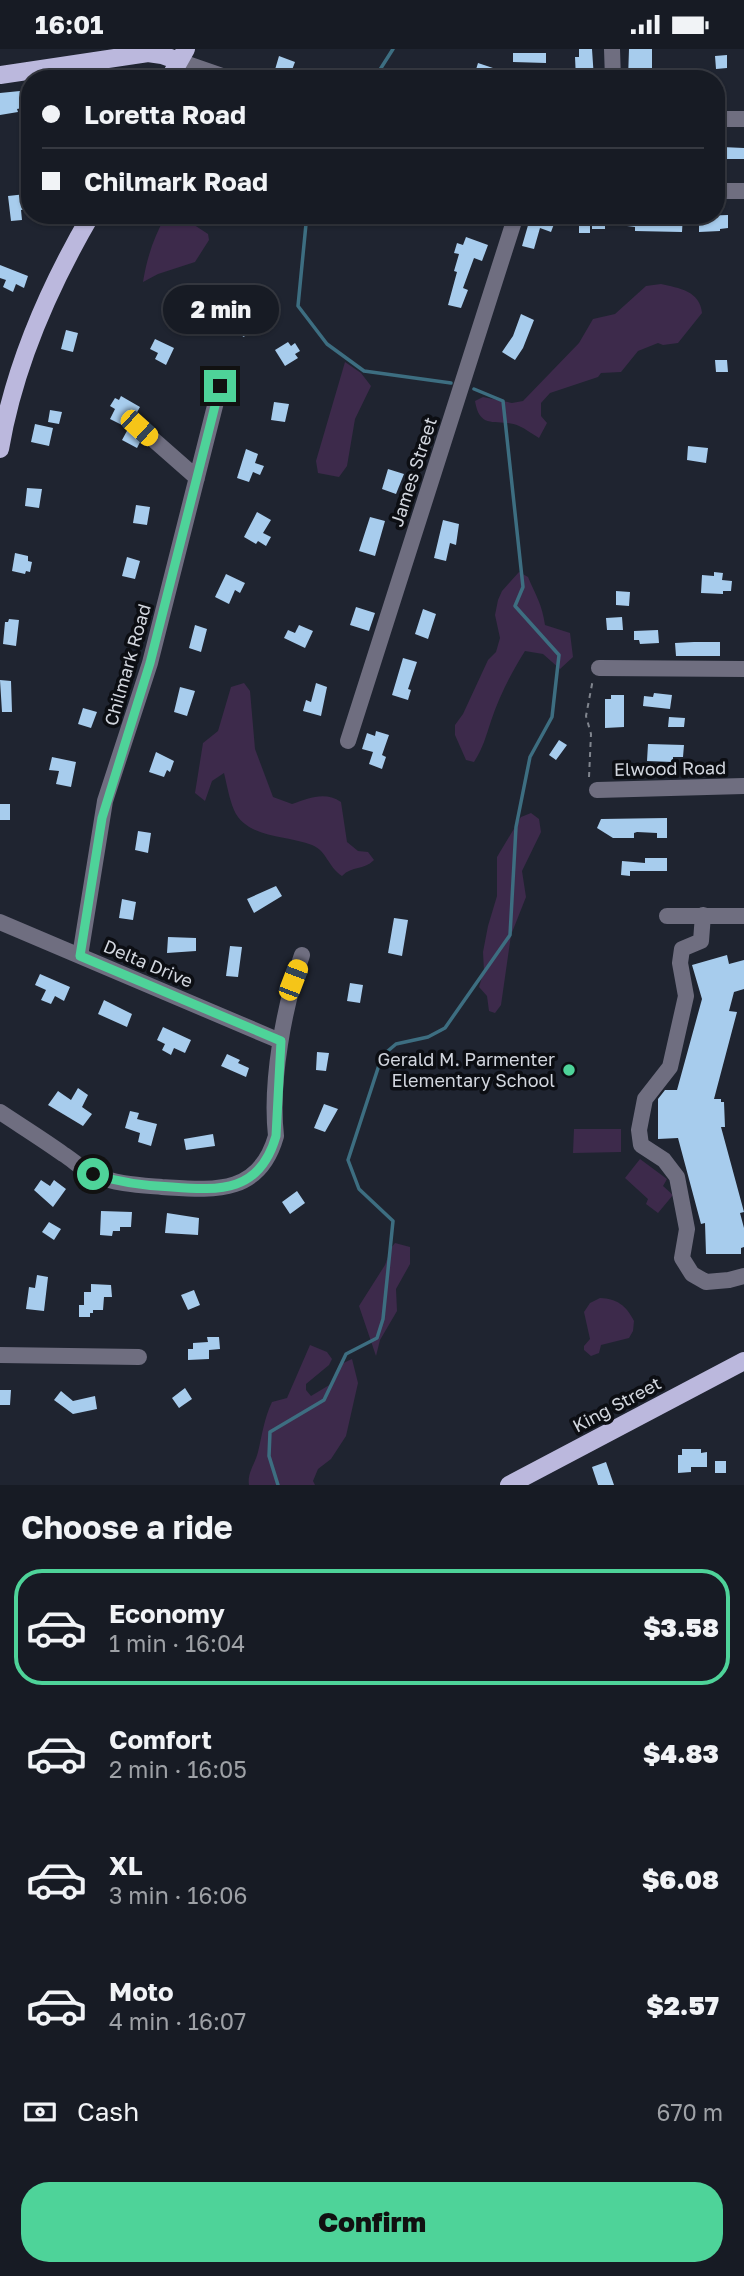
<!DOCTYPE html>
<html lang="en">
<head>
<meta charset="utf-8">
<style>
  body { margin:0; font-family:"Golos Text",sans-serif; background:#20242c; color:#f1f3f6; height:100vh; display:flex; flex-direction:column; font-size:26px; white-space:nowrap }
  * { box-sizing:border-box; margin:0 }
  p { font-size:23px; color:#9ea1a6 }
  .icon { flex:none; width:38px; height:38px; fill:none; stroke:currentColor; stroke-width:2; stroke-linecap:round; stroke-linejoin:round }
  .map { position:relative; height:1436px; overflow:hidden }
  .drawer { display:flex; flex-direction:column; background:#171b24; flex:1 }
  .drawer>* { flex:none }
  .guide { position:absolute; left:21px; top:21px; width:704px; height:154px; border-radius:28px; box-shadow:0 2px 5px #0004,0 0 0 2px #363941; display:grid; align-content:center; height:154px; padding:0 21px; background:#171b24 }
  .end { position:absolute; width:32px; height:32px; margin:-16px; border:9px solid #4ed399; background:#111; box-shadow:0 0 0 4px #111 }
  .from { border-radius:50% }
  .bubble { position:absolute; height:49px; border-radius:24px; background:#171b24; box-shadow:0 2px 5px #0004,0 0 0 2px #363941; font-size:23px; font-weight:800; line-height:49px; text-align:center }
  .car { position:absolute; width:21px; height:42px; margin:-21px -10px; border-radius:9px; box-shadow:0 0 5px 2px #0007; background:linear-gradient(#f5c518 24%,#345 0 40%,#f5c518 0 76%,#345 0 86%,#f5c518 0) }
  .guide b { display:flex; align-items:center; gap:24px; height:66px; font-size:26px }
  .guide b+b { border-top:2px solid #363941 }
  .guide i { width:18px; height:18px; background:#f1f3f6 }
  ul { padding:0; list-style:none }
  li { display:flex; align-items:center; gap:21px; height:116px; margin:0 14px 10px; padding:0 7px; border:4px solid transparent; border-radius:28px }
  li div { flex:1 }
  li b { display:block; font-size:26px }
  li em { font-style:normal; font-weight:800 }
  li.on { border-color:#4ed399 }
  li>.icon { width:63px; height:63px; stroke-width:1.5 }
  h2 { padding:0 21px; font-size:32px; line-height:84px }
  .pay { display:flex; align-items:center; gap:18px; height:77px; padding:0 21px; font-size:26px }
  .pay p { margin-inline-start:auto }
  .action { display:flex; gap:14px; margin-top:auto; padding:14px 21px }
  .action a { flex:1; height:80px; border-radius:28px; background:#4ed399; color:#111; font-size:28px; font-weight:800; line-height:80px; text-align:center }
  .status { display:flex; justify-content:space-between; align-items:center; height:49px; padding:0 35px; background:#171b24; direction:ltr }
  .status svg { height:19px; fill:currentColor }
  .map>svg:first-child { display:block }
  .green { fill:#3d2a4b }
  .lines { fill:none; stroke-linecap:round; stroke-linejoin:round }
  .stream { stroke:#3d6e81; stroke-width:3.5 }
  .building { fill:#a7cced }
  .path { stroke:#80858e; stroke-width:2; stroke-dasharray:5 5; stroke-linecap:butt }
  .minor { stroke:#6f6e80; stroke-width:16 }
  .major { stroke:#bbb8dd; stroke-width:18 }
  .route { stroke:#4ed399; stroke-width:9 }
  .poi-dot { fill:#4ed399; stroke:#0c0e13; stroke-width:2.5 }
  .labels { text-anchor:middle; stroke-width:7; stroke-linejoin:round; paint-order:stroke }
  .street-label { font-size:18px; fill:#d2d6de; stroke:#0c0e13 }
  .poi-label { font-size:18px; fill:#d2d6de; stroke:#0c0e13; text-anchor:end }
</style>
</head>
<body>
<div class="status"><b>16:01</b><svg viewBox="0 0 49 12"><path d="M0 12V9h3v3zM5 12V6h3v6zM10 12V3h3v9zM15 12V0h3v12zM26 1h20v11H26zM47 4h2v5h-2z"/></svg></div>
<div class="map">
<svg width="744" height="1436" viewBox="0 0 744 1436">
  <rect width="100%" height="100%" fill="#1f2430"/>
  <!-- green -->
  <path class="green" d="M166,166H179L208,185L209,191L195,213L158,225L143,233C147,208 154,188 166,166Z
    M661,235C679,239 700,242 702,264L678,294L663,296L658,294L638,302L621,323L601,324L598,328L550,344L541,354V367L547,374L539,389C532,385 526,380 519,377C498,368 480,383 475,352L483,348L512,354L523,352L579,294L593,270L615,265L646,237Z
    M345,313L361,324L371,337L355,370L347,417L339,428L318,424L316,412Z
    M519,523L528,528C536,547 542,555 545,576L570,584L573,608L560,620L543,605L525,602C511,624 499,648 491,672C486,687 483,699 474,713L466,711L455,686V676L463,665L488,611L496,603L500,589L495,566L498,551L502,542Z
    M244,634L250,642L255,700L273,748L292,755C309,749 325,742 341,753L347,793L358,802L368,803L374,811C363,822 353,816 342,827C328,818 327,802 312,796C287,786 247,790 234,761C229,749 227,736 224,724L212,732L205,752L195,744L203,694L218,682L231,638Z
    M531,764L539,770L541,783L522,822L526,848L511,886L501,956L495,964L489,962L487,947L479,938L484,922L483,903L488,877L497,847V808L521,768Z
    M574,1080H621V1103L573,1104Z
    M640,1110L667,1130L663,1137L673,1146L658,1164L646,1155L648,1150L625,1129Z
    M395,1194L410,1198V1215L396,1240L397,1262L380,1291L376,1307L359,1257L385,1216L391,1199Z
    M600,1249C617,1250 626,1256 634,1272L633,1282L629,1289L601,1296L599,1304L591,1307L584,1301V1297L590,1290L584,1263L590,1254Z
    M310,1296L327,1303L332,1310L329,1316L306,1335V1341L311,1347L331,1335L339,1316L352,1310L358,1334L346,1387L331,1410L318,1420L313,1432L315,1436H249C247,1424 255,1415 258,1403C262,1386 264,1370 272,1353L287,1349Z"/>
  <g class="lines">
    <!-- stream -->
    <path class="stream" d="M374,30L393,0
      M310,166L306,175L298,257L327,295L364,322L451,334
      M278,1436L269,1407L270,1383L324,1351L346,1305L377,1289L383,1270L393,1172L359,1140L348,1111L382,1007L396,995L428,988L445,979L510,886L516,778L530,708L552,668L559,606L515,557L523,538L503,352L474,340"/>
  </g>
  <!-- building -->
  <path class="building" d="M579,0H592L594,30H576L575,8H579Z
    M629,0H652V30H628Z
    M513,4H546V14L513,13Z
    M727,6V19L716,20L715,7Z
    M279,7L295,13L289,29L274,24Z
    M478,14L502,22L499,30L474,27Z
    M20,42L22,59L17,60L18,63L0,66V44Z
    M722,98L744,99V110H722Z
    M26,145L28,160L21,161L22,171L11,172L8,147Z
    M531,166H549L547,172L554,175L551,183L540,179L534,200L522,197Z
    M592,166H605V180H592Z
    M665,166H683L682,183L635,182V178L627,177L628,167L665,168Z
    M728,166V179L720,180V182L699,183V167Z
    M579,173H590V184H579Z
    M466,188L488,196L482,212L474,209L463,239L468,241L461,259L448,256L457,223L454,222L459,205L454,204L457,194L463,196Z
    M0,216L28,227L24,239L16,235L13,243L3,238L6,231L0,229Z
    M188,256L204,262L200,274L184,268Z
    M521,265L534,271L523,299L515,311L502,303L513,287Z
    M235,268L251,277L244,288L229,279Z
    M66,281L78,284L73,303L61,300Z
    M155,290L174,299L166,316L155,310L158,304L150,300Z
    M288,293L291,297L295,294L300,302L295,305L298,309L285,317L275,301Z
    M715,311H727L728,323H716Z
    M121,347L140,358L128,379L110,370L115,360L110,357L115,349L119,351Z
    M274,353L289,355L285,373L271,371Z
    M50,361L62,363L59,375L48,373Z
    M35,375L53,379L49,397L31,393Z
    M128,380L140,393L137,399L122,391Z
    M688,397L708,399L706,414L687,411Z
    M246,400L258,405L255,414L264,417L260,426L253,423L249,433L237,429Z
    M388,420L404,425L396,445L382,440Z
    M27,439L42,440L39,459L25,457Z
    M136,456L150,458L147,476L133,474Z
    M257,463L271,471L263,484L271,488L266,497L258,492L256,495L244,488Z
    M370,468L385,472L375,507L359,502Z
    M443,471L459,475L456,496L450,494L446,512L434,509Z
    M15,504L28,507V512L32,513L30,523L26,522L25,525L12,522Z
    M127,508L140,512L135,530L122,527Z
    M714,523L723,524L722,531L732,532L731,542H723V545L701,544L702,526L714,527Z
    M226,525L245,534L240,544L235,541L229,555L215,548Z
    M616,542L630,543L629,557L616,556Z
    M356,558L375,564L369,582L350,576Z
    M423,560L436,565L428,590L415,585Z
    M622,568L623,581H607L606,569Z
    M9,570L19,571L16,597L3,595L5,573H8Z
    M195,576L207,580L201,603L189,599Z
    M299,576L313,582L305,599L284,589L288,581L295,584Z
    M658,581L659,594L640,595L639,591H634V582Z
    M694,593H720V607H676L675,594Z
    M403,609L417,613L408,640L411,641L408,651L392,646Z
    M0,631L11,632L12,663H2Z
    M316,634L327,638L321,667L303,662L306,651L311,653Z
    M180,638L195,642L187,667L174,663Z
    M654,644L672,646L670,660L643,657L644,647L653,648Z
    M611,646H624V678L605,679V650H611Z
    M83,659L97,663L91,679L78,675Z
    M669,668L685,669L684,678H668Z
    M376,682L389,686L382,706L386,708L382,720L369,715L373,703L362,700L367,684L375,687Z
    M559,691L567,696L556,711L549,706Z
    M648,695L684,696L683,708H673V713L647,712Z
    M156,703L174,712L170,723L167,721L164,728L149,723Z
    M52,708L76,713L71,738L56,735L59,722L49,721Z
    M0,755H10V771H0Z
    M667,769V789H657V784L637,783L634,784V789H613L597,779L601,770Z
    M138,782L151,784L148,804L135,801Z
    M645,809H667V822H630V827L621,826L622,812L645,814Z
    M276,837L282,847L254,864L247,850Z
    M122,850L136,853L133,871L119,869Z
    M394,869L408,871L402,907L388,904Z
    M168,888L196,889V902L167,904Z
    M230,897L242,898L238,928L226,927Z
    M727,906L729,915L744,911V940L734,943L729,962L737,963L714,1050H721V1053H724L725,1078H721L744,1163L740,1164L744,1179V1198L741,1199V1205H706L705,1174L701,1175L678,1089L658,1090V1050L665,1041H677L702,950L692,916Z
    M40,925L70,938L64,952L55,947L51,955L41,951L46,941L35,936Z
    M350,934L363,936L360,954L347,952Z
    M104,951L132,965L127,978L98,965Z
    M163,978L191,991L185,1004L174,999L171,1006L162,1001L165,995L157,991Z
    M317,1003L329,1004L326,1022L316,1021Z
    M227,1005L240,1011L238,1014L249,1019L246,1028L221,1017Z
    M78,1039L88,1046L82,1058L92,1065L83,1077L48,1056L58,1042L71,1051Z
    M324,1055L338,1060L325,1083L314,1079Z
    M130,1062L139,1064L137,1070L157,1075L151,1097L138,1093L140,1084L125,1079Z
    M213,1085L215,1097L186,1101L184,1090Z
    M41,1131L50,1137L54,1131L66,1140L53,1158L34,1141Z
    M297,1142L305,1154L290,1165L282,1153Z
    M101,1162L132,1163L131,1178H120V1182H113L112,1187L100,1186Z
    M167,1164L199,1169L198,1186L165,1184Z
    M49,1173L61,1180L54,1191L42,1183Z
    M37,1226L48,1228L44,1262L26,1260L29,1238L35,1239Z
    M91,1235L111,1236L112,1248H104L103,1261H93V1264H90V1268H79V1256H84V1243H91Z
    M194,1241L200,1256L188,1261L181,1246Z
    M207,1288H219L220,1300L209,1301V1310L188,1311V1300H193V1294L208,1293Z
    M185,1339L192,1350L179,1359L172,1349Z
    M0,1341H11L10,1356H0Z
    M61,1342L73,1352L95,1347L97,1360L73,1365L54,1351Z
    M682,1400H701V1404L707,1403V1418H691V1423L678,1424V1406H682Z
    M715,1412H726V1424H715Z
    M606,1413L614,1436H598L592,1418Z"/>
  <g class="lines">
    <!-- path -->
    <path class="path" d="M589,728L591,685L586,667L593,630"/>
    <!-- minor -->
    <path class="minor" d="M612,0L613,30
      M179,12L231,30
      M716,70H744
      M716,142H744
      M139,378L197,429
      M599,619L744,620
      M348,692L516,166
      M597,741L744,737
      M703,866L701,892L682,900L680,914L686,947L670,1018L645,1050L639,1081L641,1096L664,1111L677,1128L687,1180L682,1209L692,1225L706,1233L729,1231L744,1227
      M667,867H744
      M0,873L280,992
      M80,907L105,752L150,614L220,337
      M0,1063C21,1077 42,1090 63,1105C73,1111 83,1121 94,1126C116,1135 139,1136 162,1138C213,1141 259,1147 276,1087C270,1033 284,957 302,906
      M0,1306L139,1308"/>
    <!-- major -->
    <path class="major" d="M0,26L148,4L162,6L179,12
      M169,30L186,0
      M0,400C14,317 49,238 91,166
      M509,1436L744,1312"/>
  </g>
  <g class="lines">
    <!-- route -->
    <path class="route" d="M93,1125C121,1134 144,1137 172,1138C221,1142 260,1143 276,1087L281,992L80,907L102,769L150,614L220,337"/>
  </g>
  <!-- markers -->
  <circle class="poi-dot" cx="569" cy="1021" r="7"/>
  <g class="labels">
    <!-- street labels -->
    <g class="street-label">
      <text transform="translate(414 423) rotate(-72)" y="6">James Street</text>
      <text transform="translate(128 616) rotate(-74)" y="6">Chilmark Road</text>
      <text transform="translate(670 720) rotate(-1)" y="6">Elwood Road</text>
      <text transform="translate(148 915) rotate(23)" y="6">Delta Drive</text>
      <text transform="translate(617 1356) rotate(-28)" y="6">King Street</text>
    </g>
    <!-- poi labels -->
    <g class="poi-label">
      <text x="555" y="1017">Gerald M. Parmenter<tspan x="555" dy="21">Elementary School</tspan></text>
    </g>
  </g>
</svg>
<i class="end from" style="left:93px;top:1125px"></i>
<i class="end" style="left:220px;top:337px"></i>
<div class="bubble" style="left:163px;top:236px;width:116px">2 min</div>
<i class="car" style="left:139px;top:379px;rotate:132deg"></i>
<i class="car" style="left:293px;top:931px;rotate:21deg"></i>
<div class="guide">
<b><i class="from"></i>Loretta Road</b>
<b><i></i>Chilmark Road</b>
</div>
</div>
<section class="drawer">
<h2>Choose a ride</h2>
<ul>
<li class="on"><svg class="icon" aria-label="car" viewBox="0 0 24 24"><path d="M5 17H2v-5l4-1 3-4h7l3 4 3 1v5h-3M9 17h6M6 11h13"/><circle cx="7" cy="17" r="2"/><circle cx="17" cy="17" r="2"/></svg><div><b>Economy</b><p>1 min · 16:04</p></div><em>$3.58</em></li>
<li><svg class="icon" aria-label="car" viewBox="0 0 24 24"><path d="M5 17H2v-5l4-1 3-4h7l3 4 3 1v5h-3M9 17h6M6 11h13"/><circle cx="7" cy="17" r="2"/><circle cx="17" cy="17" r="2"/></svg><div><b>Comfort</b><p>2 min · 16:05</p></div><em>$4.83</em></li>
<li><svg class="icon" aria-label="car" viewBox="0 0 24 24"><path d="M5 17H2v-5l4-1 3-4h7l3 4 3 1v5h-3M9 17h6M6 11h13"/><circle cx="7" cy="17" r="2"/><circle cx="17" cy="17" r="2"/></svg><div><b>XL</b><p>3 min · 16:06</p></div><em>$6.08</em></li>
<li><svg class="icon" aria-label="car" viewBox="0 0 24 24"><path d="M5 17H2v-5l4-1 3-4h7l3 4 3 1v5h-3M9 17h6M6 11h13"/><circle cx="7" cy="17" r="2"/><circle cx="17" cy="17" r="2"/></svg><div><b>Moto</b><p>4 min · 16:07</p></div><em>$2.57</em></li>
</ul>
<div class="pay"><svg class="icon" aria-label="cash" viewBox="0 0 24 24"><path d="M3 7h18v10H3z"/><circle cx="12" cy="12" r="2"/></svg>Cash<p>670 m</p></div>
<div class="action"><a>Confirm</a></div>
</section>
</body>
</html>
